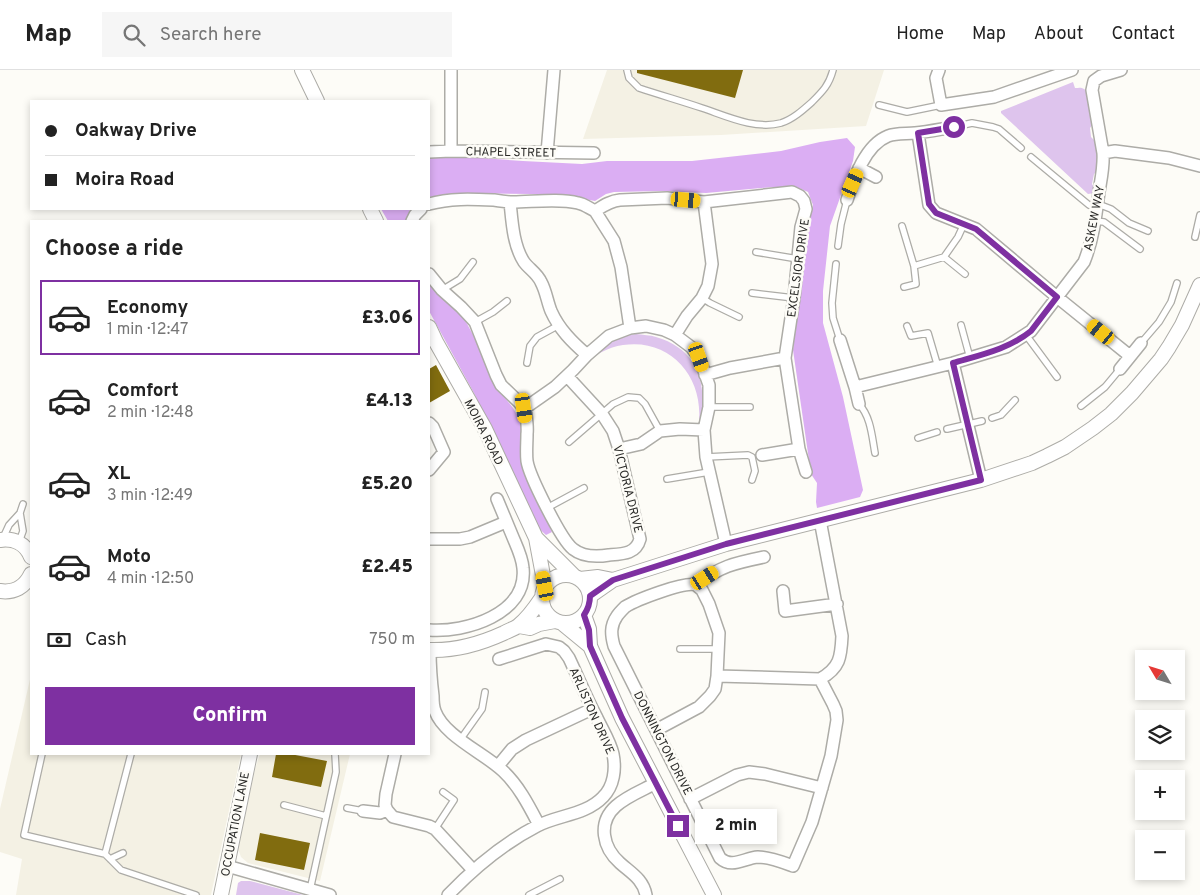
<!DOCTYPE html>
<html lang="en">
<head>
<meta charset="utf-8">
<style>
  body { margin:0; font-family:Overpass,sans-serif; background:#f6f6f6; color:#222; height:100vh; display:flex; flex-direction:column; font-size:19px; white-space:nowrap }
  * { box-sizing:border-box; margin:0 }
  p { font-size:16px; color:#767676 }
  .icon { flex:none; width:28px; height:28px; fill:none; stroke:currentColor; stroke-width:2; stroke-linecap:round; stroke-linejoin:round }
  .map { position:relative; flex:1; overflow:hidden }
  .side { position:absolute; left:30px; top:150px; width:400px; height:535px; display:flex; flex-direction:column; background:#fff; border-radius:0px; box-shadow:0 2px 8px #0003 }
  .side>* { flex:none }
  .banner { position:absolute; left:30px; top:30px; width:400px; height:110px; border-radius:0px; box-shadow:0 2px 8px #0003; display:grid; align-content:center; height:110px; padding:0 15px; background:#fff }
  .needle { width:32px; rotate:308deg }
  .tools { position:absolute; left:1135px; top:580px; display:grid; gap:10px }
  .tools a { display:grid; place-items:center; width:50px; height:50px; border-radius:0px; background:#fff; box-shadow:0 2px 8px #0003; font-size:25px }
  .end { position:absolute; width:22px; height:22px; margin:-11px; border:6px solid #7e30a1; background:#fff; box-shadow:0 0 0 2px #fff }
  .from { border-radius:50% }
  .bubble { position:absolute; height:35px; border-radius:0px; background:#fff; box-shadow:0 2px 8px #0003; font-size:16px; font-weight:800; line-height:35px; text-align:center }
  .car { position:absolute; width:15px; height:30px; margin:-15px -8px; border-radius:6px; box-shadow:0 0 4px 1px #0007; background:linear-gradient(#f5c518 24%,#345 0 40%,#f5c518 0 76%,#345 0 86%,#f5c518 0) }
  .banner b { display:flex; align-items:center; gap:18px; height:48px; font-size:19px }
  .banner b+b { border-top:1px solid #e0e0e0 }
  .banner i { width:12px; height:12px; background:#222 }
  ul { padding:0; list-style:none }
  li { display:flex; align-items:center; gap:15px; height:75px; margin:0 10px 8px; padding:0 5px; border:2px solid transparent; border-radius:0px }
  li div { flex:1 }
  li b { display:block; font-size:19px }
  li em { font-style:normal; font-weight:800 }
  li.selected { border-color:#7e30a1 }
  li>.icon { width:45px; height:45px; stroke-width:1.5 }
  h2 { padding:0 15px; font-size:22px; line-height:60px }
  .pay { display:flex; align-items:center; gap:12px; height:55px; padding:0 15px; font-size:19px }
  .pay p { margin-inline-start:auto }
  .cta { display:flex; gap:10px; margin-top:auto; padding:10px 15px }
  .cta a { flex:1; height:58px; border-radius:0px; background:#7e30a1; color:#fff; font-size:20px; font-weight:800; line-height:58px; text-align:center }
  header { display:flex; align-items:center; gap:30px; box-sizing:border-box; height:70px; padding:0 25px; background:#fff; border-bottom:1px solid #e0e0e0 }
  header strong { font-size:24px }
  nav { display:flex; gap:28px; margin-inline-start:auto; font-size:18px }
  .search { width:350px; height:45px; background:#f6f6f6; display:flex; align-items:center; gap:12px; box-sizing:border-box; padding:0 18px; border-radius:0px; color:#767676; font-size:19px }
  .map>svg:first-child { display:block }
  .built { fill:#f4f1e4 }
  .green { fill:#dec4ed }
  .forest { fill:#dbaef3 }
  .building { fill:#816c0f }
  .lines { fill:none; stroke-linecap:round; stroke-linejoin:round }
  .service-casing { stroke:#adaca7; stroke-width:8 }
  .minor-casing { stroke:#adaca7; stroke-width:14 }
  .tertiary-casing { stroke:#adaca7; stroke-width:16 }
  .service { stroke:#fff; stroke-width:5.5 }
  .minor { stroke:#fff; stroke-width:11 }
  .tertiary { stroke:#fff; stroke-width:14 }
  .route { stroke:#7e30a1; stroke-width:6 }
  .labels { text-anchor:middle; stroke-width:5; stroke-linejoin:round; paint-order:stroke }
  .street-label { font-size:12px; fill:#2a2a28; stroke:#fdfcf7 }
</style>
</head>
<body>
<header>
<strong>Map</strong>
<div class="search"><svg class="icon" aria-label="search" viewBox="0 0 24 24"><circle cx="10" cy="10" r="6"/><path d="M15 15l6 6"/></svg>Search here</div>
<nav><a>Home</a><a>Map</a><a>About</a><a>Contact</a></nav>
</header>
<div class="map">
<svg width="1200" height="825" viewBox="0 0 1200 825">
  <rect width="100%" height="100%" fill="#fdfcf7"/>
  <!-- built -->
  <path class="built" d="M607,0H884L866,56L721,65L583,69Z
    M31,605V684H241L211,825H16L22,789L0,782V739Z
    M260,684H350L320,811L248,793L241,787L238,779L255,699Z"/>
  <!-- green -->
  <path class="green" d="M1073,12L1075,18C1078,18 1081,17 1084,19C1091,22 1093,43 1095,51L1090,58L1091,67L1096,72L1100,98L1094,104L1092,114L1095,119V123L1088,124L1001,43V41Z
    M636,264C643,265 650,265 656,267C697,279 707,311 701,349L699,351C703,306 670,268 623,275C608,277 596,285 584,293C603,277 611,268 636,264Z
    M241,811H250L303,825H236L238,813Z"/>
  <!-- forest -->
  <path class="forest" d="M847,68L855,77L853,91L830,156L823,221V253L843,327L863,420L860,427L817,438L816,432L817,413L811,404L793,280L805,169L813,135L808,122L799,118L773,117L706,123L662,121L614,122L606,124L595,131L568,126L533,124L457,123L429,127V88L467,87L523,91L582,94L607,91H692L781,81L820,72Z
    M381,139H410L408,151H388Z
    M429,212L438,224L464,248L480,278L492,311L513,338L523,355L520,381L524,403L552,462L546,465L535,455L503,389L475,325L429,241Z"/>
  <!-- building -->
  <path class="building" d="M637,0H743L735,28L637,3Z
    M436,295L450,321L429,333V299Z
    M276,684H290L327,691L321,717L272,707Z
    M260,763L310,773L304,800L255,790Z"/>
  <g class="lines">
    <!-- service casing -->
    <g class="service-casing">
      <path id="service" d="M627,0L629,8L639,18C660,25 681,31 702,38C726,46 755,60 781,53C793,49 803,40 812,32C823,21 829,15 833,0
        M879,35L907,42L941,35
        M954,57L972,53L993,57L999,59L1021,78
        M1031,87L1089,135L1097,137
        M1098,134L1111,139L1129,153L1148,161
        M1094,151L1104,152L1140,179
        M902,156L914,196L944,187L958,167L964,154
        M1195,167L1200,145
        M838,176L841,154L847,130
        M756,182L798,189
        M944,187L965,204
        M836,194L832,233L833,248L840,270
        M904,217L916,214L914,196
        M442,220L460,209L473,192
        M752,223L794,228
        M702,228L710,233L739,247
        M475,252L493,242L507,231
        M961,255L970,288
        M907,256L911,266L928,263L938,297
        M1026,265L1057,307
        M1141,273L1159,252L1171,232L1177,213
        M527,293L530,276L537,267L559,255
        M859,334C871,347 872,367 875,383
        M1081,336L1105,317L1120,299
        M709,337H750
        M992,348L1001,345L1015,330
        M947,359L982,351
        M918,368L937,362
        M569,372L613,334L628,327L639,328L645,334L660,361
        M706,387L748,385L752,387L755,401L752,410
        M667,409L709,402
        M547,438L584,418
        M3,468L9,455L20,443
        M19,472L23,461L20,443L23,434
        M680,579H718
        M460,670L482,639L485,622
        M42,684L24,765L105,784L121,800L196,825
        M284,735L326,746
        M347,738L363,741
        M435,759L454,730L443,722
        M105,784L131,684
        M110,789L123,783
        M310,820L336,702L335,684
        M529,825L560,809"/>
    </g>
    <!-- minor casing -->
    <g class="minor-casing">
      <path id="minor" d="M939,0L936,8L941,35L994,27L1072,0
        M918,63L929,135L936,143L976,159L1057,227L1130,286
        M451,81V0
        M429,82L451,81L594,83
        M547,83L554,0
        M1103,83L1115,81L1169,88L1200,96
        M859,98L876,107
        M847,130C854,109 865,75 888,66C896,63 907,64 915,63C928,62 941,59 954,57
        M510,132C512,151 513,175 524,192C529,199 537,203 541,212C546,221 547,231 551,241C559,259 572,272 587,285
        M429,134C450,128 471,129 494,130C500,131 506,132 513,132C532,132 559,128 578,133C584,134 589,138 595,141C603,136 610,131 620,130L667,128L704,132L792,122L800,126L804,131L806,139L801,157L794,228L785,288L799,379L806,402
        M595,141L614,171L621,197L630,258
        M412,151L415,145L421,139
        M429,204L442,220L461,237L475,252L496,305L501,315L525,338L555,317L573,300L587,285L609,266L630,258L646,256L664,260L675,265L691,277L699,287L709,315V337L704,360L706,387L726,474
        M675,265L687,246L702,228L708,216L712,194L704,132
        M840,270L855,317L859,334
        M953,293L981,410
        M1120,299L1141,273
        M705,305L730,298L785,288
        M855,317L953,293L1006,277L1031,261L1084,192C1093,170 1096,145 1099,122C1101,109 1104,96 1103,83L1092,20L1094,11L1101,6L1121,0
        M525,338C526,346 528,355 527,364C527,373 526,382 527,391C529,405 561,470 573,479C583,487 597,487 609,485C623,484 636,484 640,469L619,379L613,361L602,344L567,306
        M429,353L433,357L444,382L429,400
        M619,379L641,374L660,361L680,359L704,360
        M762,385L799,379
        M429,469H460L470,467L506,452
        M764,487C735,493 720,496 696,515C685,511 636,530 625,537C622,540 619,543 617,546C610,556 611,565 614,576L720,788C732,799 744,788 758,787C770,787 782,792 793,796L812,752L831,686L837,650L836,641L833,634L820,609C840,598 841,587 842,566L820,450
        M783,521L785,541L837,534
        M429,560C465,563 528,544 523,498C522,486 516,475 512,465C507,453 502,441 497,429
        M430,580C430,595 431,610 433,626C433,631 433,636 435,641C444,666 484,683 503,701C519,716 529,736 539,755
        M717,606L820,609
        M656,660L699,637L710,626L715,619L717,606L719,563L709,534L702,520L696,515
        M395,684L386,724L385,735L387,740L393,747L429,756L435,759L473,800
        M498,696L512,679L526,670L592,639
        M690,729L737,705L749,702L765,704L822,718
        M363,741L380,743L387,740
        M227,796L330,825
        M448,825C474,798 504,773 537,756C558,745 586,745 603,727C614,716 616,699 613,684C610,671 602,659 596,646C586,627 578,607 569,588L564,581L559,577L546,574L499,589
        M646,825C643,809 631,803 620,793C603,778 597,753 616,736C627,726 643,720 656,713"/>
    </g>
    <!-- tertiary casing -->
    <g class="tertiary-casing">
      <path id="tertiary" d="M302,0L317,31
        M370,139L376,151
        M429,257L436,272L485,359L536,468L545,516
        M536,468L574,506
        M0,470C14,468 26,474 31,487
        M542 529a24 24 0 1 1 48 0a24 24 0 1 1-48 0Z
        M580,509L598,507L613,510
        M0,521C14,523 25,517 31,504
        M590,526L613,510L726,474L981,410L1032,393L1047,386L1065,377L1093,358L1111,344L1132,323L1161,289L1169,277L1182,255L1200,215
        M584,545L589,559L590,576L622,648L714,825
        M562,553L590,576
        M519,556L530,558L539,554L555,551
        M429,580C456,581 480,574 504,563C509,560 514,559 518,556C527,549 535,538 541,529
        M221,825L250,684"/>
    </g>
    <!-- service -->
    <use href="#service" class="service"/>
    <!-- minor -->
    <use href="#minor" class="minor"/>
    <!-- tertiary -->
    <use href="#tertiary" class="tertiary"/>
  </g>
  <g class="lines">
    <!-- route -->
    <path class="route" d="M678,756L622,648L590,576L589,560L584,545C588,539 590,534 590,526L613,510L726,474L981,410L953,293C980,285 1009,279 1031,261L1057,227L976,159L936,143L929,134L918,63L954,57"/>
  </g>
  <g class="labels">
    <!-- street labels -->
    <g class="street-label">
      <text transform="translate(511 82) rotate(1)" y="4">CHAPEL STREET</text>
      <text transform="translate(1094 148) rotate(-79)" y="4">ASKEW WAY</text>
      <text transform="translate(798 198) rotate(-82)" y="4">EXCELSIOR DRIVE</text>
      <text transform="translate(484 362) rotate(63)" y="4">MOIRA ROAD</text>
      <text transform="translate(628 419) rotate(76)" y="4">VICTORIA DRIVE</text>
      <text transform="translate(592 641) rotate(66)" y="4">ARLISTON DRIVE</text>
      <text transform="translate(663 673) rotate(63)" y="4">DONNINGTON DRIVE</text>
      <text transform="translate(235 754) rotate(-79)" y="4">OCCUPATION LANE</text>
    </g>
  </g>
</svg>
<div class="tools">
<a><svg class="needle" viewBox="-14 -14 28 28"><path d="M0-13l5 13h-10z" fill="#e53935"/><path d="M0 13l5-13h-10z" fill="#767676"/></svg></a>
<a><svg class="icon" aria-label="layers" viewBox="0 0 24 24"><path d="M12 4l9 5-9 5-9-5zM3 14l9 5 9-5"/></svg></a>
<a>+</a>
<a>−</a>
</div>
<i class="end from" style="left:954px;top:57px"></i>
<i class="end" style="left:678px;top:756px"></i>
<div class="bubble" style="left:695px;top:739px;width:82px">2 min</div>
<i class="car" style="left:853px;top:113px;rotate:24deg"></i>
<i class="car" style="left:686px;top:130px;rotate:95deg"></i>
<i class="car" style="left:1101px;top:262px;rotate:309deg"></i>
<i class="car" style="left:699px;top:287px;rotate:161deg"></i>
<i class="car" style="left:524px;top:338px;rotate:172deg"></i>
<i class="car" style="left:705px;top:508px;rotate:58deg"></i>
<i class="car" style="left:545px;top:516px;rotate:349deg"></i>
<div class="banner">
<b><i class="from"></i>Oakway Drive</b>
<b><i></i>Moira Road</b>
</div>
<section class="side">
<h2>Choose a ride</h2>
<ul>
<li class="selected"><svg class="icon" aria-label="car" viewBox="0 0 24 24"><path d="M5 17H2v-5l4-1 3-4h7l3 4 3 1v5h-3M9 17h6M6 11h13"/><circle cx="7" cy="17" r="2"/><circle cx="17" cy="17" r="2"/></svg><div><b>Economy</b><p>1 min · 12:47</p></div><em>£3.06</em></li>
<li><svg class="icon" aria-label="car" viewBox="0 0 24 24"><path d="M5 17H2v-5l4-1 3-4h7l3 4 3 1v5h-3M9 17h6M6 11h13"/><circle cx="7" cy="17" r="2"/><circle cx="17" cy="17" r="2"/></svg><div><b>Comfort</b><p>2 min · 12:48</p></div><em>£4.13</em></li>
<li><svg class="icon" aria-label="car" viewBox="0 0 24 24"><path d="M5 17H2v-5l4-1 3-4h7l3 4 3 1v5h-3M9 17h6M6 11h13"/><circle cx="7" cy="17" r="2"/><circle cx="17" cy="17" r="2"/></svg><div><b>XL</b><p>3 min · 12:49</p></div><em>£5.20</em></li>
<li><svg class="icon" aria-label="car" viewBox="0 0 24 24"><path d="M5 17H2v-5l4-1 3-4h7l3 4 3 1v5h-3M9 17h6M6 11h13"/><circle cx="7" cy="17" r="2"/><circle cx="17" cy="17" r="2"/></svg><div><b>Moto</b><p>4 min · 12:50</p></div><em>£2.45</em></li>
</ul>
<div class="pay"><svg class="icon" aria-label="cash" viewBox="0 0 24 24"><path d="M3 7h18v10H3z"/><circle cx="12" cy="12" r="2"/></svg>Cash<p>750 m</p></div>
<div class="cta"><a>Confirm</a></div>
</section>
</div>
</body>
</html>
